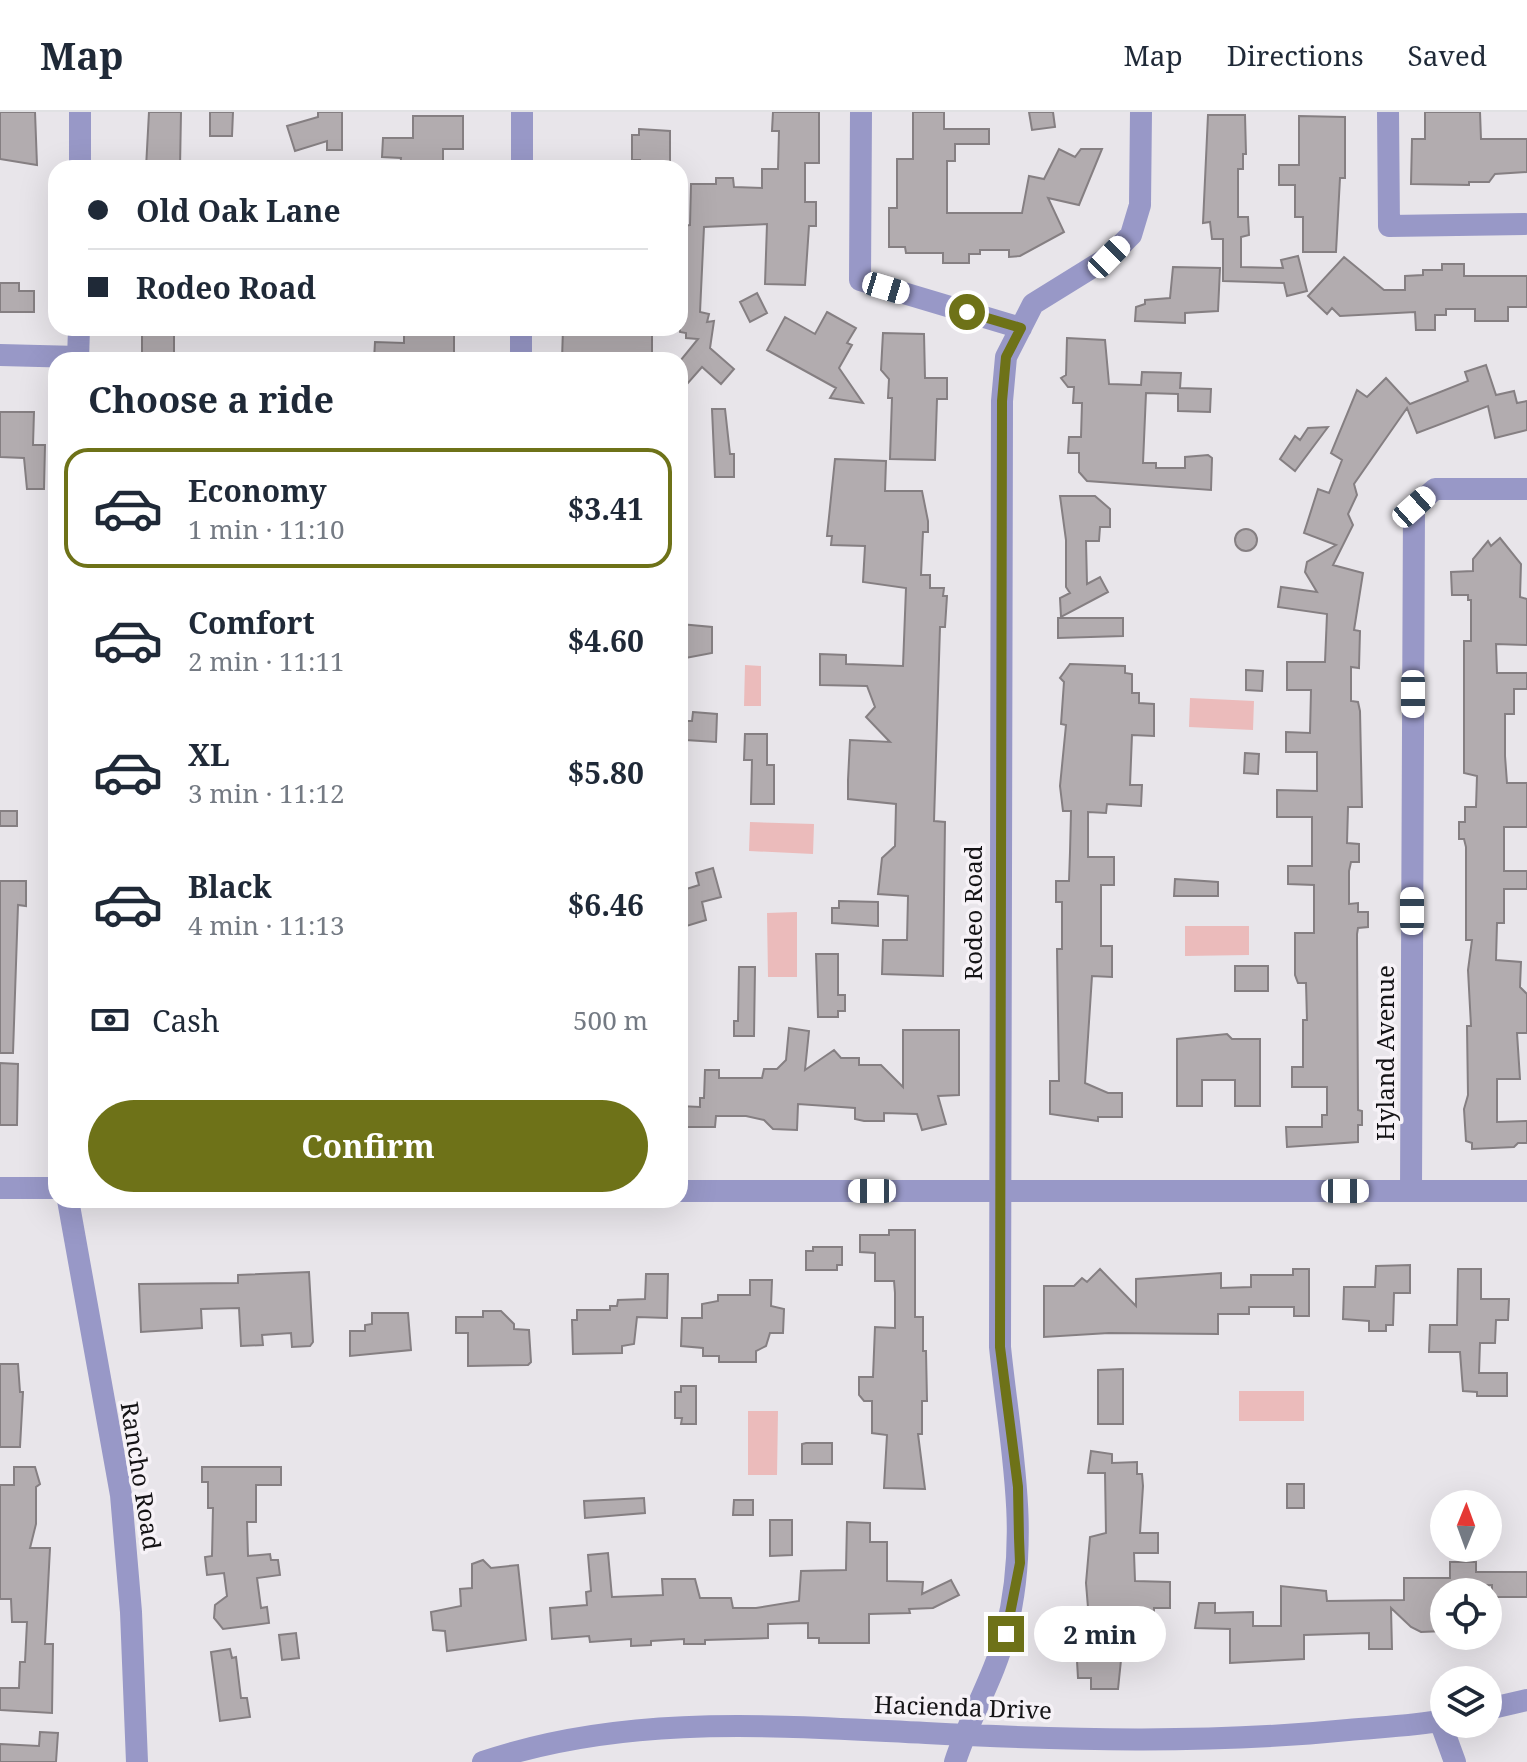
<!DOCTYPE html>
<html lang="en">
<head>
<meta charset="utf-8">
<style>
  body { margin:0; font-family:"Noto Serif",serif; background:#f6f6f7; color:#1f2937; height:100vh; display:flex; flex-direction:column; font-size:30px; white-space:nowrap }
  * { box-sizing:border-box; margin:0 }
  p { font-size:26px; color:#747a83 }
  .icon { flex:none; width:44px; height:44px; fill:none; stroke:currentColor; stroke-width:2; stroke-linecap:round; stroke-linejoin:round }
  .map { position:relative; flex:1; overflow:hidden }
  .drawer { position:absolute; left:48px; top:240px; width:640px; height:856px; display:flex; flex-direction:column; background:#fff; border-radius:24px; box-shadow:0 8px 32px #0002 }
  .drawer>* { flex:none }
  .hud { position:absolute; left:48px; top:48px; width:640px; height:176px; border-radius:24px; box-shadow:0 8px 32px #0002; display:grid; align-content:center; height:176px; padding:0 40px; background:#fff }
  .needle { width:52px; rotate:1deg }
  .fabs { position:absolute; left:1430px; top:1378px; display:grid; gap:16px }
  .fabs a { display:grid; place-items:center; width:72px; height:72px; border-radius:50%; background:#fff; box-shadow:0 8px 32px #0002; font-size:40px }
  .end { position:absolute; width:36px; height:36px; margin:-18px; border:10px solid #6e7218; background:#fff; box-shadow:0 0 0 4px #fff }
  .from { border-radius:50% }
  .bubble { position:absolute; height:56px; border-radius:28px; background:#fff; box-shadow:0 8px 32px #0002; font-size:26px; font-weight:700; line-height:56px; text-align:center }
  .car { position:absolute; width:24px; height:48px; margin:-24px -12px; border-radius:10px; box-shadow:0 0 6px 2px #0007; background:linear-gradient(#fff 24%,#345 0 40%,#fff 0 76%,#345 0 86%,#fff 0) }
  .hud b { display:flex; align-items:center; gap:28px; height:76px; font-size:30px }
  .hud b+b { border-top:2px solid #e0e1e3 }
  .hud i { width:20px; height:20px; background:#1f2937 }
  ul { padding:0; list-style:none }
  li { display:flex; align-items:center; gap:24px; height:120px; margin:0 16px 12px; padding:0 24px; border:4px solid transparent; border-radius:24px }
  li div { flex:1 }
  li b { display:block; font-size:30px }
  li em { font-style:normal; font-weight:700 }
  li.active { border-color:#6e7218 }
  li>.icon { width:72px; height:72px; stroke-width:1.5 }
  h2 { padding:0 40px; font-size:36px; line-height:96px }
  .pay { display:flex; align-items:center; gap:20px; height:88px; padding:0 40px; font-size:30px }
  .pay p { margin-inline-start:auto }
  .cta { display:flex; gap:16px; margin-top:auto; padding:16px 40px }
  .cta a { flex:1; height:92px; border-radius:48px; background:#6e7218; color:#fff; font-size:32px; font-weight:700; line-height:92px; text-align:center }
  header { display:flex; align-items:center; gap:48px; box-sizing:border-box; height:112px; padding:0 40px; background:#fff; border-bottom:2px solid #e0e1e3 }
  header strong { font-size:38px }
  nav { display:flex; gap:44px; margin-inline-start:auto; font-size:28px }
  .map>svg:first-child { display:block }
  .green { fill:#ebbbbb }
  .building { fill:#b2acaf; stroke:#857f82; stroke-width:2 }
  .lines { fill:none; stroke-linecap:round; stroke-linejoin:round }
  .minor { stroke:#9898c7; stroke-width:22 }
  .route { stroke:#6e7218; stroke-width:10 }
  .labels { text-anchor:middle; stroke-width:7; stroke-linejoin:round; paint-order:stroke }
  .street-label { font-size:24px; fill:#141315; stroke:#f6f2f7 }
</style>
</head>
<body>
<header>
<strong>Map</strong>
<nav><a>Map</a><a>Directions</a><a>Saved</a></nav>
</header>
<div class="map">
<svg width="1527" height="1650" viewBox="0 0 1527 1650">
  <rect width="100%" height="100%" fill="#e8e5ea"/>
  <!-- green -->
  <path class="green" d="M745,553L761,554V594H744Z
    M1190,586L1254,589L1253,618L1189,615Z
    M750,710L814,712L813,742L749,739Z
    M797,800V865H768L767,801Z
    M1185,814H1249V843L1185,844Z
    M1239,1279H1304V1309H1239Z
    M748,1299H778L777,1363H748Z"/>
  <!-- building -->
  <path class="building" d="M0,0H35L37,53L0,47Z
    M149,0H181L180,56H146Z
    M210,0H233L232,24H210Z
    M318,0H342V38H327V29L295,39L287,14L318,5Z
    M773,0H819V51H805V90H816V114H809L805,173L765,172L767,112L704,115L700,200L709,202L707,210L714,209L710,236L734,257L721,272L702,255L688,271L680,265V249L698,227L686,226V221L680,220V114L690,113L691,72H716V66H733L734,75L762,76V57H778L779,19H772Z
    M913,0H944V17H989V32H955V49H947V101H1022L1029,64L1044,67L1059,37L1075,45L1081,37H1102L1079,93L1048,86L1064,120L1020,144L1009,145V138H980V142H969V151H943V141H906L905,135H889V96H897V47H913Z
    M1029,0H1053L1055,15L1032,18Z
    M1425,0H1480L1481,27H1527V60L1495,62L1489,70H1469V73L1411,72L1412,27H1425Z
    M1208,3H1245L1246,42H1243V57H1238V105H1248L1249,123L1241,125V155L1283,156L1281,148L1298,144L1307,179L1287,184L1284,171L1223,169V127H1212L1210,110L1203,111Z
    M413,4H463V37H443V56H400L401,46L382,45L383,26H413Z
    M1299,4L1345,5V66H1340L1336,140H1303V105H1295V73H1279V53H1299Z
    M639,17L670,19V56H640V48H632V23H639Z
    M1344,145L1384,178H1405V164L1423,163V158H1442V152H1464V164H1527V195H1508V209H1475V197H1446V203H1435V218H1416L1415,200L1340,204L1332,196L1327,202L1308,184Z
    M1173,155L1220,156L1218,199L1185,201V211L1135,209L1136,195L1145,192V188L1170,186Z
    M0,171H19V179H34V200H0Z
    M757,181L767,201L750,210L740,190Z
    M827,200L856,216L847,231L852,233L839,256L863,291L830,286L836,276L767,238L785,205L815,222Z
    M142,216H174V248H142Z
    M404,216H454V248H374L375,230L404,231Z
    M563,216H581V221L652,220V248H562Z
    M883,221L924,222L925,266H947V287H937L935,348L890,347L892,286H888L889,267L881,258Z
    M1067,226L1105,228L1109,272L1141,273L1142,260L1181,261L1180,276L1211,277L1210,300L1178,299V282L1146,281L1143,351H1156V356H1185V345L1208,343L1212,346L1211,378L1087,369L1079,360V341H1068L1069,325H1081L1082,291H1073L1074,275H1068L1061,266L1066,263Z
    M1486,253L1496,283L1514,279L1517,291L1527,289V318L1495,326L1488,294L1417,321L1407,296L1354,372L1357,383L1348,402L1353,413L1333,453L1363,461L1354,518L1360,519L1359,556L1351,555V589L1358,590L1360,599L1362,695H1348L1347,731L1359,732V750H1351L1349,759V792L1358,791V800H1368V815L1358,816L1357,822L1358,998L1362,999V1013H1358V1030L1287,1035L1286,1015H1322V1003H1327V975H1292V955H1303V908H1307L1306,871H1298L1295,863V821H1314V773L1288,772V754H1312V705H1277V678L1317,679V640H1286V620L1310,621L1311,578H1287V550H1325L1327,502L1278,495L1281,475L1317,480L1305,460L1307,450L1336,433L1304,421L1318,377L1329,381L1342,348L1331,341L1357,278L1367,285L1386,266L1410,292L1468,269L1465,260Z
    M712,297H725L730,342H734V365H715Z
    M0,300H34L33,333H45L44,377H27L24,346L0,345Z
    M1328,315L1295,359L1280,347L1295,324L1300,328L1308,316Z
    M835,347L886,349L885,379H922L928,409V420H923L921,463H930V476H944L943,484H947L945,515H940L934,709L945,710L943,864L882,862L883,828H907L908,784L878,782L882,746L895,734L896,692L848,687V668L850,628L890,630L866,605L875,595L867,574L820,573V542L846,543V552L903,554L906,476L863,470L865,434L831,433L832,424H827Z
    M1060,384H1095L1110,397V415H1100L1099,429H1086L1087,472L1100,465L1108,480L1061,505L1060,486L1070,481L1066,475V428Z
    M1235 428a11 11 0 1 1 22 0a11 11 0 1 1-22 0Z
    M1500,426L1521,452L1520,485L1527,487V533L1496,532L1497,561H1527V577H1514V602H1505V644L1507,671H1527V715H1504V759H1527V777H1504V811H1497L1496,848L1521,850L1520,875L1527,882V921H1517L1520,967H1497V1010L1527,1009V1031H1518L1514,1035L1472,1037V1031L1466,1029L1464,997L1468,983L1467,914H1471L1468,858L1472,828H1466V735L1464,727H1459V710H1465V695H1476L1477,664L1464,661V529H1471V488H1468V483H1452L1451,460L1473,459V447L1488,429L1491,434Z
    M1058,506H1123V524L1058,526Z
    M680,512L712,515V541L680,547Z
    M1070,552L1125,554V561L1132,562V581H1139V591L1154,592V624L1132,623L1130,673H1142L1141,694L1107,692L1106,701L1088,700V745H1114V773H1101V834H1112V865L1092,864L1085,971L1108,981H1122V1005H1098V1009L1050,1002V969H1059L1057,837H1062V790H1056V769H1069L1070,740L1071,699H1063L1060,674L1066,613L1061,612L1064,570L1060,566Z
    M1246,558L1263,559L1262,579L1246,578Z
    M693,600L717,602L716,630L686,628L687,609H692Z
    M745,622H767V653H774V692H751L752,648H744Z
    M1245,641L1259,642L1258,662L1244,661Z
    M0,699H17V714H0Z
    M713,756L721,785L702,790L706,808L680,816V779L699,773L696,761Z
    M1175,767L1218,770V784H1174Z
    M0,769H26V794L18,793L13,941H0Z
    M839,789L878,790V814L832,811V796H839Z
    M816,842H838V883H845V899H838V905H818Z
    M1235,854H1268V879H1235Z
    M739,855H755L754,924H734V909H738Z
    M789,916L809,919L805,958L834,938L841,946H859V953H881L903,975V918H959V983L938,984L946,1012L922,1018L917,1002L884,1001V1009H864L855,1007V996L798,992L797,1018L773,1017L764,1008L746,1004H716L715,1015H680V994L700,995V986H704L705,958H719V966H762L764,957H777L786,948Z
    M1227,922L1232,927H1260V994H1235V968H1202V994H1177V927Z
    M0,951L18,952L17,1013H0Z
    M889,1118H915V1205H923V1239H926L927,1289H922V1322H918L925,1377L884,1376L887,1323L872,1321V1289H864L859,1283V1265H873L875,1215L895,1216V1181L894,1169H875V1141L860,1140V1123H889Z
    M813,1135H842V1153H837V1158H806V1139H813Z
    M1410,1153V1181H1394L1393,1213H1386V1219H1369V1209L1343,1207L1344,1175H1375L1376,1154Z
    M1100,1157L1136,1194V1167L1221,1161V1176L1251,1175V1163H1293V1157H1309V1204H1294V1195H1249V1202H1218V1222L1109,1221L1044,1225V1174H1074L1082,1166L1087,1170Z
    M1458,1157H1481V1187H1509L1508,1208H1496L1495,1231H1480L1479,1261H1507V1284H1477V1280L1463,1279L1460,1240H1429L1430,1213H1457Z
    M309,1160L313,1230L310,1234L292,1235L291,1221L262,1223L263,1233L241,1234L239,1196L201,1197L202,1216L141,1220L139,1172L238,1171V1163Z
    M646,1162H668L667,1206L637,1205L634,1232L622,1234V1241L573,1242L572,1208H577V1198H610V1194H617L618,1188L645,1187Z
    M750,1168H772L771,1194L784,1197L783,1221H770L766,1234L756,1239V1250H719V1244H703V1236L681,1234L682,1206H702V1192L718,1189V1183H750Z
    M483,1199H501L514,1212V1217L529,1218L531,1250L528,1253L468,1254V1221H456V1205H483Z
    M372,1201H408L411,1238L350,1244V1219H365V1213L372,1212Z
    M0,1252H18L20,1280H23L20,1335H0Z
    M1123,1257V1312H1098V1258Z
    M681,1274H696V1312H681L682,1306H675V1280H681Z
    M806,1331H832V1352H802V1332Z
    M1091,1339L1112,1342V1351L1137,1350V1362H1142L1143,1374L1140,1421H1158V1441H1134L1135,1469L1170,1470V1496H1154V1516H1107V1545L1121,1548L1118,1577H1091V1566H1078L1077,1549L1080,1541H1084L1089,1508L1086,1471L1090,1425L1106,1421L1105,1361H1088Z
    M14,1355H35L40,1372L36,1375V1412L30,1436H50L45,1532H53L52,1601L0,1598V1576H19L20,1550H25L27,1510H12L11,1487H0V1373H14Z
    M202,1355H281V1373H256V1410H247L248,1444L270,1442L271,1448H278L280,1463L257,1466L261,1496L267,1495L269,1511L223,1517L214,1506L215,1493L227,1484L224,1461L207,1463L205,1445L212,1444L213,1396H208V1370H202Z
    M1287,1372H1304V1396H1287Z
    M644,1386L645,1401L585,1406L584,1389Z
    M734,1388H753V1403H733Z
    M770,1408H792V1443L770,1444Z
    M847,1410L870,1411V1430H887V1469L923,1470L922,1482L951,1468L959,1483L933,1496L909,1497L910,1501L869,1502V1531H819V1526H808V1511L768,1512V1526L705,1528V1532H684V1527L651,1529V1533L631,1534V1527L590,1530L589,1524L552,1527L550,1496L587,1493L586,1480L591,1479L588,1443L608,1441L612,1485L663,1483L662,1467H695L700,1486H731L733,1496H756L799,1489L801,1459L846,1458Z
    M483,1448L491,1456L518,1453L526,1528L447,1539L445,1519L433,1518L431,1500L461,1494L460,1477L472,1476V1452Z
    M1450,1450H1476V1460H1527V1485H1492V1473L1460,1474V1480H1444V1519L1421,1520L1411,1515L1391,1496L1392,1537H1369V1521L1304,1523V1547L1230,1551V1517L1195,1516L1199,1491H1215V1501L1253,1500V1514H1281V1474L1326,1479L1327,1489L1404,1488V1466H1450Z
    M296,1521L299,1546L282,1548L279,1523Z
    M230,1537L232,1546L236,1545L241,1586H247L250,1605L220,1609L211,1540Z
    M40,1620L58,1621L56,1650H0V1632L39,1634Z"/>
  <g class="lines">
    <!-- minor -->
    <path class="minor" d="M861,0L860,168L1021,216
      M1388,0L1389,114L1525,112
      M80,56V0
      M522,56V0
      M0,243L78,245
      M78,248L79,216
      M521,248V216
      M0,1076H56
      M680,1079H1527
      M1411,1079L1414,395L1435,377H1527
      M68,1088L121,1383L131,1500L137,1650
      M1488,1597L1527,1588
      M1440,1609L1455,1650
      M483,1650C627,1601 777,1614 926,1621C1066,1628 1208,1632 1348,1618C1380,1615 1413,1614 1444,1608
      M955,1650C969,1606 995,1564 1006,1519C1031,1422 1010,1333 1000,1235L1002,289L1006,245L1033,192L1109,145L1131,123L1140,93L1141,0"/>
  </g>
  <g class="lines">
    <!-- route -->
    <path class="route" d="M967,200L1021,216L1006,245L1002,289L1000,1235L1018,1375L1019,1426L1020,1451L1006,1522"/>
  </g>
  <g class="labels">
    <!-- street labels -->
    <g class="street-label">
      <text transform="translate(974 801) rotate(-90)" y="8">Rodeo Road</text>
      <text transform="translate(1386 941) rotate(-90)" y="8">Hyland Avenue</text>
      <text transform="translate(140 1364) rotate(81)" y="8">Rancho Road</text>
      <text transform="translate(963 1596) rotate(2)" y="8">Hacienda Drive</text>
    </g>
  </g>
</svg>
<div class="fabs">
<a><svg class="needle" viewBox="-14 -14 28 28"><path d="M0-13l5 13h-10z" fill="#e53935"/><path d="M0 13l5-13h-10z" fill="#747a83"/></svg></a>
<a><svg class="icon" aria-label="locate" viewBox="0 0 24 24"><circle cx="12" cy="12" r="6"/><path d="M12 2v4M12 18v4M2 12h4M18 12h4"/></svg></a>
<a><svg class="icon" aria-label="layers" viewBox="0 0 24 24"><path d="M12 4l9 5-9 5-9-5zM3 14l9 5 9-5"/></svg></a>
</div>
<i class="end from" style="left:967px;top:200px"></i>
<i class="end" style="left:1006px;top:1522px"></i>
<div class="bubble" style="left:1034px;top:1494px;width:132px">2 min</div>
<i class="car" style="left:1109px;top:145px;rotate:45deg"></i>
<i class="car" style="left:886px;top:176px;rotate:107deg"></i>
<i class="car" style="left:1414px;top:395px;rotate:48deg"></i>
<i class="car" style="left:1413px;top:582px;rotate:180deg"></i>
<i class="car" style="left:1412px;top:799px;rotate:0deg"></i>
<i class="car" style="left:872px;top:1079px;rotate:270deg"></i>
<i class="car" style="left:1345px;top:1079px;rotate:90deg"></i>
<div class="hud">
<b><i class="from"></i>Old Oak Lane</b>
<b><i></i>Rodeo Road</b>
</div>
<section class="drawer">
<h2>Choose a ride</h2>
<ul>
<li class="active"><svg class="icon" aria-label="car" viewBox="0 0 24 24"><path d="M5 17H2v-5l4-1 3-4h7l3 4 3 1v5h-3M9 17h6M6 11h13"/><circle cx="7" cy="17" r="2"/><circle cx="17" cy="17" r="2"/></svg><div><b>Economy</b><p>1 min · 11:10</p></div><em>$3.41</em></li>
<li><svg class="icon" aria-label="car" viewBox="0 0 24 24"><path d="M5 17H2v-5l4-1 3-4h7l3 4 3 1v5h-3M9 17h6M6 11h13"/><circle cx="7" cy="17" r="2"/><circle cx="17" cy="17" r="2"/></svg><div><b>Comfort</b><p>2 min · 11:11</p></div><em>$4.60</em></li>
<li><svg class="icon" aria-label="car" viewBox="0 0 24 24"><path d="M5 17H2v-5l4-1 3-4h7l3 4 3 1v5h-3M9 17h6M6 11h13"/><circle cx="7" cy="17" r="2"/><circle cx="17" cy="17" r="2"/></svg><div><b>XL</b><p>3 min · 11:12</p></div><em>$5.80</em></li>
<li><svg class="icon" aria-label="car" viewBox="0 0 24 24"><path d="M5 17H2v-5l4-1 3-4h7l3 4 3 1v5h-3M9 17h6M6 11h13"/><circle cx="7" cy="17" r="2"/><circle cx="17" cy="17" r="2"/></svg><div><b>Black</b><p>4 min · 11:13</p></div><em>$6.46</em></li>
</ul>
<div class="pay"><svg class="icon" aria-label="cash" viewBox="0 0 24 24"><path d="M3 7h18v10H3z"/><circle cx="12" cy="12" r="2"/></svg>Cash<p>500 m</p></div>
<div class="cta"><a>Confirm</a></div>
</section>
</div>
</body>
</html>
